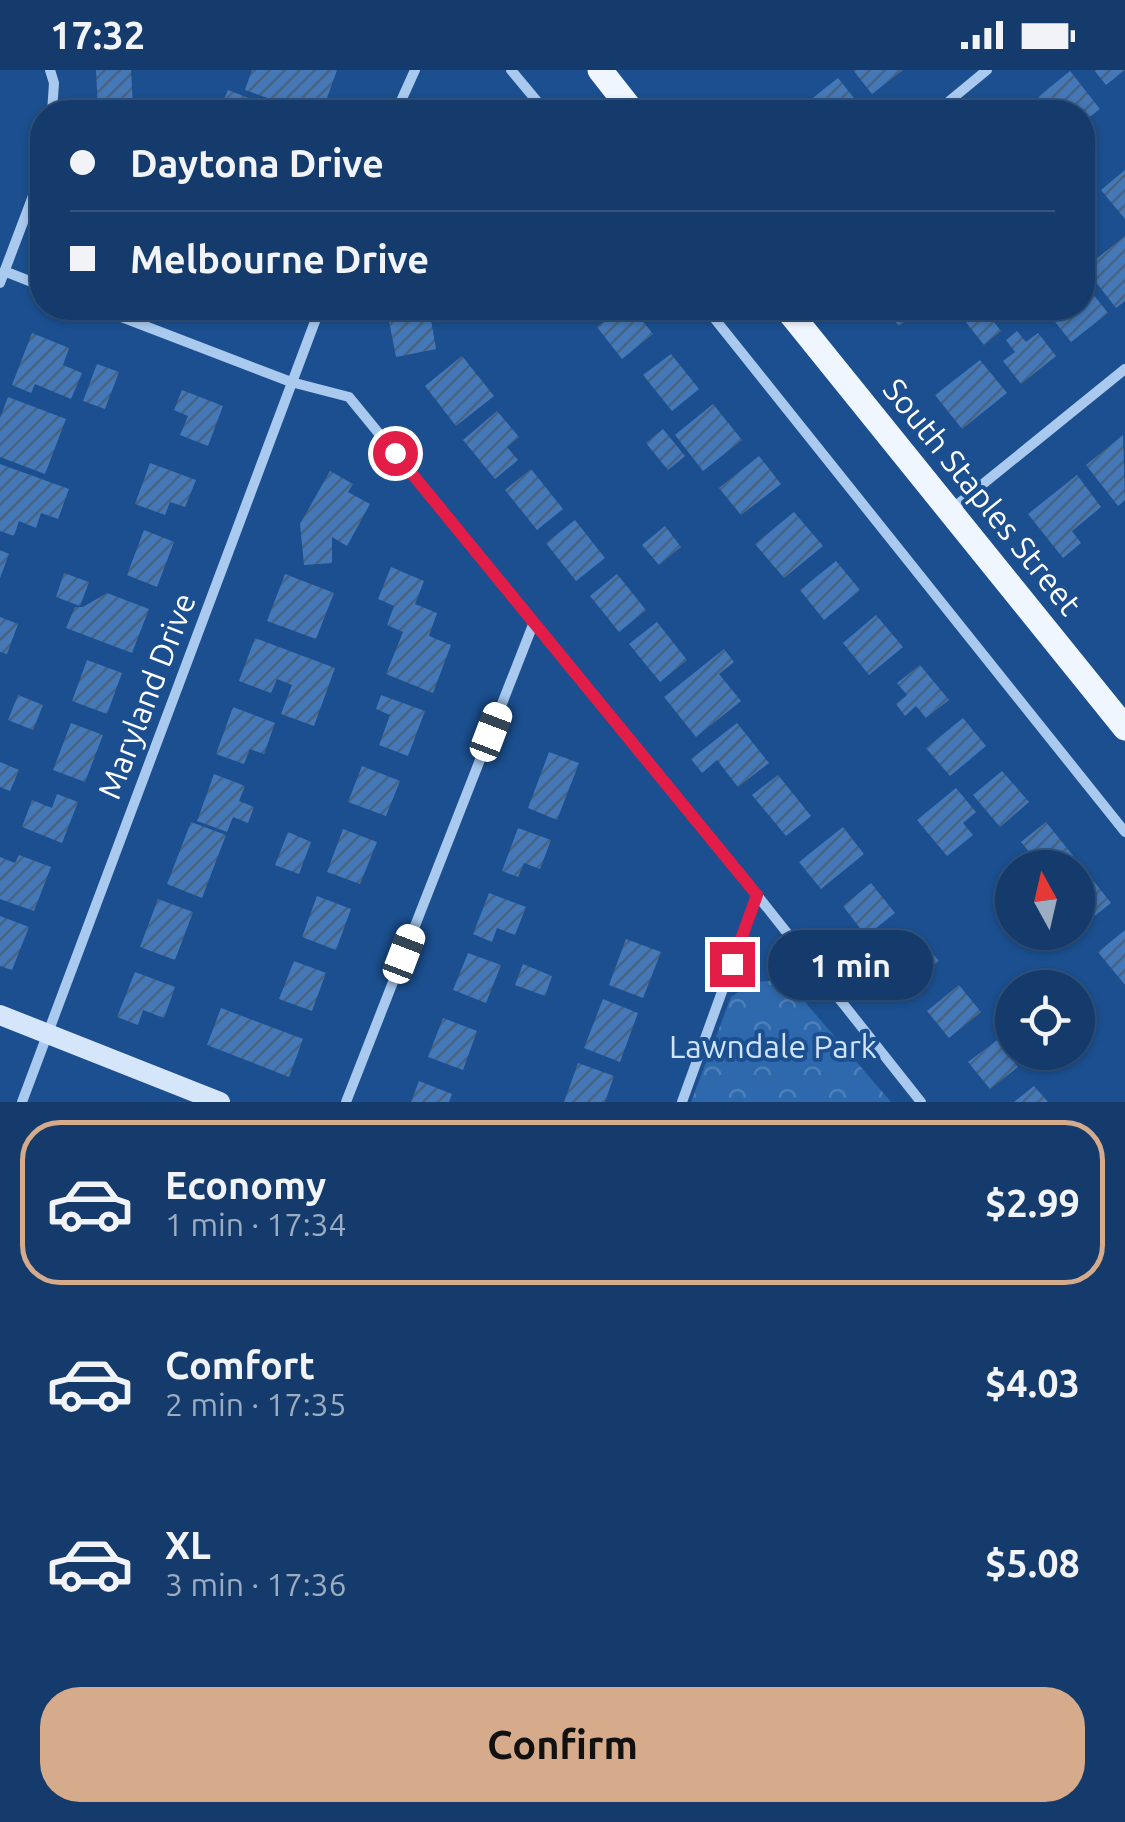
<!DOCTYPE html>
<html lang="en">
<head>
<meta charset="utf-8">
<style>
  body { margin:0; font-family:Ubuntu,sans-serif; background:#1d4271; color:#f1f3f6; height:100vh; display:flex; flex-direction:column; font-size:38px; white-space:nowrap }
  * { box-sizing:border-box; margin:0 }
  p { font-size:32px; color:#9dadc1 }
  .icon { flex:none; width:55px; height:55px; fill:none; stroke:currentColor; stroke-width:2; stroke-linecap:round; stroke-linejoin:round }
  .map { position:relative; height:1032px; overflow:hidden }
  .drawer { display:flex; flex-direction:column; background:#143b6b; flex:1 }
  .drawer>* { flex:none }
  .hud { position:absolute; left:30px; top:30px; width:1065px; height:220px; border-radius:40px; box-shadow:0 2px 8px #0004,0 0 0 2px #33557e; display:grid; align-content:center; height:220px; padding:0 40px; background:#143b6b }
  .needle { width:65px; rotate:352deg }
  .buttons { position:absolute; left:995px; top:780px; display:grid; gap:20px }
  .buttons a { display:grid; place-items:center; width:100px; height:100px; border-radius:50%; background:#143b6b; box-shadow:0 2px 8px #0004,0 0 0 2px #33557e; font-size:50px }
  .end { position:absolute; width:45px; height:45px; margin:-22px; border:12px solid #e11d48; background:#fff; box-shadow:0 0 0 5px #fff }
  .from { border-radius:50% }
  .bubble { position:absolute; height:70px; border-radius:35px; background:#143b6b; box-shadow:0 2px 8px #0004,0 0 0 2px #33557e; font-size:32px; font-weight:700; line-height:70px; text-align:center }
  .car { position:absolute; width:30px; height:60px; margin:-30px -15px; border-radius:12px; box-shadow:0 0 8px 2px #0007; background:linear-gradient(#fff 24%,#345 0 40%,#fff 0 76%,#345 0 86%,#fff 0) }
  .hud b { display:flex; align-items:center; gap:35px; height:95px; font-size:38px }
  .hud b+b { border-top:2px solid #33557e }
  .hud i { width:25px; height:25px; background:#f1f3f6 }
  ul { padding:18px 0 0; list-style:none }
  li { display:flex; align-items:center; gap:30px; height:165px; margin:0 20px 15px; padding:0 20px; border:5px solid transparent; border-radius:40px }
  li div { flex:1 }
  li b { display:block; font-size:38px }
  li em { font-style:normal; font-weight:700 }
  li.on { border-color:#d6ab8b }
  li>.icon { width:90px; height:90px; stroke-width:1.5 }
  .cta { display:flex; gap:20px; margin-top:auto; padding:20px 40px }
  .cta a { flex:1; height:115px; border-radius:40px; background:#d6ab8b; color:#111; font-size:40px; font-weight:700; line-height:115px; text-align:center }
  .status { display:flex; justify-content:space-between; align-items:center; height:70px; padding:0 50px; background:#143b6b; direction:ltr }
  .status svg { height:28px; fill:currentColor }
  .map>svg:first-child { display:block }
  .park { fill:url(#park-crowns) }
  .building { fill:url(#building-hatch) }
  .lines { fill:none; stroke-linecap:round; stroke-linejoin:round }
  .street { stroke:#a9c9ee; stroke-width:10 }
  .secondary { stroke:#d6e6fa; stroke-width:20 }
  .primary { stroke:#f0f6ff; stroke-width:25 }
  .route { stroke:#e11d48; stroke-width:12 }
  .labels { text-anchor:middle; stroke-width:8; stroke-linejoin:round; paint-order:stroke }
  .street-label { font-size:32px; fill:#fff; stroke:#1b4f8f }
  .park-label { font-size:32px; fill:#cfe3fa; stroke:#1b4f8f }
</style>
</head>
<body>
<div class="status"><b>17:32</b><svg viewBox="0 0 49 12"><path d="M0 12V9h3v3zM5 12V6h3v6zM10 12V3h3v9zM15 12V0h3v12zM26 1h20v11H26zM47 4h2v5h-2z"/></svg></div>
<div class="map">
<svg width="1125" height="1032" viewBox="0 0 1125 1032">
  <defs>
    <pattern id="park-crowns" width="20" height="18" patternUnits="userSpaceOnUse" patternTransform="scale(2.5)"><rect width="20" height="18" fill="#2e69ad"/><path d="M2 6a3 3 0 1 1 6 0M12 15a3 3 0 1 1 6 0" fill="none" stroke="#4d80b9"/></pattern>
    <pattern id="building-hatch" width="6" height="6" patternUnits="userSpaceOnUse" patternTransform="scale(2.5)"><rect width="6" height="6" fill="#4478b7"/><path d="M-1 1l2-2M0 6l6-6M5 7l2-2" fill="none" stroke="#486282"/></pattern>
  </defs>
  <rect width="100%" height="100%" fill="#1b4f8f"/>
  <!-- park -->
  <path class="park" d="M786,910L891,1032H691L731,927L753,912Z"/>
  <!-- building -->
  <path class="building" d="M96,0H131L133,38L98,40Z
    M252,0H337L322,42H308L245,20Z
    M853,0H903L872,24Z
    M1094,0H1125L1106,15Z
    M1070,1L1100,39L1082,53V42H1050L1038,27Z
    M838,8L858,33L846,42H805L801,37Z
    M228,20L256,31L251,42L219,41Z
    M1125,100V149L1101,120Z
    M1125,166V231L1116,238L1085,198Z
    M1085,214L1108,243L1071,272L1048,243L1055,238H1082Z
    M217,238H256L251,250Z
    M429,238L436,279L396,287L388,246Z
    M622,238H632L653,264L622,289L597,257Z
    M864,238H904L911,247L899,256L888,242L876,252Z
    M962,238H983L1001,261L984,275L957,241Z
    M1017,261L1026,272L1038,263L1056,286L1021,314L1003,291L1015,282L1006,270Z
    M32,263L69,278L63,295L82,303L71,329L35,314L31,323L12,315Z
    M671,284L699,319L672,341L643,305Z
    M462,286L494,326L456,356L425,316Z
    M980,290L1007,323L962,359L935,325Z
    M97,294L119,302L105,339L83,331Z
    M182,320L223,336L208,376L180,365L188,346L174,340Z
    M8,327L66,349L45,404L0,387V348Z
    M713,334L742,370L703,401L675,365Z
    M497,341L519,367L507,377L518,390L495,409L463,370Z
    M663,359L685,386L668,400L646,373Z
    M1123,365L1125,430L1118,436L1086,395Z
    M759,386L781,414L741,445L719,418Z
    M150,393L196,410L185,437L170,432L165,445L135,434Z
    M0,394L69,419L58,449L41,443L36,458L19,451L14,466L0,461Z
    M531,399L563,439L537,460L505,420Z
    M330,401L353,414L348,422L370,434L347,476L332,467V493L304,495L300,454Z
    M1077,405L1101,437L1072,461L1081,473L1063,488L1028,444Z
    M794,442L823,476L784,508L755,474Z
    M575,450L605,488L576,511L546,473Z
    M665,456L681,477L659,495L642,475Z
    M144,460L174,472L157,517L127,505Z
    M0,480L9,484L0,508Z
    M836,491L860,520L824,550L800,520Z
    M391,497L424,511L415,534L437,543L429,566L451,575L433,623L386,604L403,562L387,555L394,536L378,529Z
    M64,503L89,512L80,536L56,527Z
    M285,504L334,523L316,569L267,551Z
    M617,504L646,540L619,562L590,526Z
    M107,523L149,539L132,583L66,558L75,537H83Z
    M876,545L903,577L869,605L843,573Z
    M0,547L18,554L7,584L0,582Z
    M657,552L687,590L660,612L629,574Z
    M255,568L335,598L314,656L281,644L292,615L277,609L271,623L239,611Z
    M724,579L734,592L719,604L741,631L696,667L664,627Z
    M87,590L122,603L107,644L72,631Z
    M920,595L949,630L926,648L916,636L905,646L896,634L907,625L897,613Z
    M18,625L43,635L33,660L8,650Z
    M381,625L425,641L408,686L379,675L390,645L376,639Z
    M233,637L275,653L264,684L250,679L244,694L216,684Z
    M963,648L986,676L950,706L926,678Z
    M71,653L103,665L85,712L53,700Z
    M737,653L769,693L738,717L717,690L702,703L691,689Z
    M549,682L579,693L557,750L528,738Z
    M0,692L19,700L10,721L0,717Z
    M362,696L400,711L386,746L348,732Z
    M1002,701L1029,732L1000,757L973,725Z
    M214,704L245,716L239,731L254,737L248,753L233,747L227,762L197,751Z
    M778,705L811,746L786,766L752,725Z
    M956,718L976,742L963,753L973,765L947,786L917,750Z
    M57,724L78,732L62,773L22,757L32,730L52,738Z
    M191,752L226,765L202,828L167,814Z
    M1046,752L1074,787L1062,798H1042L1021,772Z
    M843,757L864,784L821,819L799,792Z
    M518,758L551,770L540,799L524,793L518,807L502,801Z
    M343,759L377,772L360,814L327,802Z
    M288,762L311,772L299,804L275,795Z
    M19,785L51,797L34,841L0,829V787L15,793Z
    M1088,804L1111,833L1078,859V813Z
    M871,813L895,843L866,866L843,836Z
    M489,823L526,837L515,865L497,858L492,872L473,864Z
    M317,826L351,839L336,880L302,867Z
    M158,829L193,842L175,890L140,877Z
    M0,846L29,857L12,900L0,896Z
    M1125,860V915L1098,882Z
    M917,866L939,891L908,917L886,891Z
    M626,869L661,882L643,928L609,915Z
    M468,883L501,895L486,933L453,920Z
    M294,891L326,903L312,941L279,929Z
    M523,894L552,906L545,926L515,915Z
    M135,902L175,917L164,948L143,940L138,955L117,947Z
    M959,915L981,942L949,968L927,941Z
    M603,929L638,943L620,992L584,978Z
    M221,938L303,969L289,1007L207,975Z
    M443,948L477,961L463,1000L428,987Z
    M997,970L1018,997L990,1019L968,992Z
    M578,993L614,1006L605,1032H564Z
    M419,1011L452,1024L449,1032H411Z
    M1034,1016L1048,1032H1014Z"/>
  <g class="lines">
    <!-- street -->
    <path class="street" d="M50,0L54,13L52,42
      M511,0L546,42
      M396,42L415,0
      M936,42L987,0
      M4,201L42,216
      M0,213L42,102
      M98,238L291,312L349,327L757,825L921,1032
      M706,238L1125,762
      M952,439L1125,299
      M22,1032L320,238
      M346,1032L534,552
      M682,1032L757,825"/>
    <!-- secondary -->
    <path class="secondary" d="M0,945L220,1032"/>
    <!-- primary -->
    <path class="primary" d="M600,0L633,42
      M786,238L1125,658"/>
  </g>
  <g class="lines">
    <!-- route -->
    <path class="route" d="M395,383L757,825L732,894"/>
  </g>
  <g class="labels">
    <!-- street labels -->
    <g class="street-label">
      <text transform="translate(982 427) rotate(51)" y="11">South Staples Street</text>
      <text transform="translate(147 626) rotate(-69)" y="11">Maryland Drive</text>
    </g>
    <!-- park labels -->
    <g class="park-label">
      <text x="773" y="988">Lawndale Park</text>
    </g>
  </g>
</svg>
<div class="buttons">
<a><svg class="needle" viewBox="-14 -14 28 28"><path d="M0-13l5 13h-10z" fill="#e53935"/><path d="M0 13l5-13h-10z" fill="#9dadc1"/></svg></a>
<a><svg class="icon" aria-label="locate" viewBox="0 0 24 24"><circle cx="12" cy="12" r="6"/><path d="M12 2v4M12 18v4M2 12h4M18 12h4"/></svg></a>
</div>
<i class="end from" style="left:395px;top:383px"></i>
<i class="end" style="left:732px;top:894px"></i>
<div class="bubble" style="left:768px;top:860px;width:165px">1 min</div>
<i class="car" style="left:491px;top:662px;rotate:21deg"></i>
<i class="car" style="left:404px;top:884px;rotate:21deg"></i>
<div class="hud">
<b><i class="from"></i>Daytona Drive</b>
<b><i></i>Melbourne Drive</b>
</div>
</div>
<section class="drawer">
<ul>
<li class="on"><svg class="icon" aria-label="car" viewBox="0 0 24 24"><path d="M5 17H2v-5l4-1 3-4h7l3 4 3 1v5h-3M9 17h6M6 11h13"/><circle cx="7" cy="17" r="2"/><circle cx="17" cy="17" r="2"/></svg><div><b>Economy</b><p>1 min · 17:34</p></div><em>$2.99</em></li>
<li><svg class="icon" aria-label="car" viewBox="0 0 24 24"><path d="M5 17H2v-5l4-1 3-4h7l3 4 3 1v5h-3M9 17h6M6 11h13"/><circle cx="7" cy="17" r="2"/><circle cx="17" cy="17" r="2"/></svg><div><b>Comfort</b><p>2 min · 17:35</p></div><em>$4.03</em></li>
<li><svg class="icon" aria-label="car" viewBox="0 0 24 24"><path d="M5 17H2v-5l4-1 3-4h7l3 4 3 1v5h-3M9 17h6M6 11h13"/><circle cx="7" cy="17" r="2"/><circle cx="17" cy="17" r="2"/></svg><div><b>XL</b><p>3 min · 17:36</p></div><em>$5.08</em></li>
</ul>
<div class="cta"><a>Confirm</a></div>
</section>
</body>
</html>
